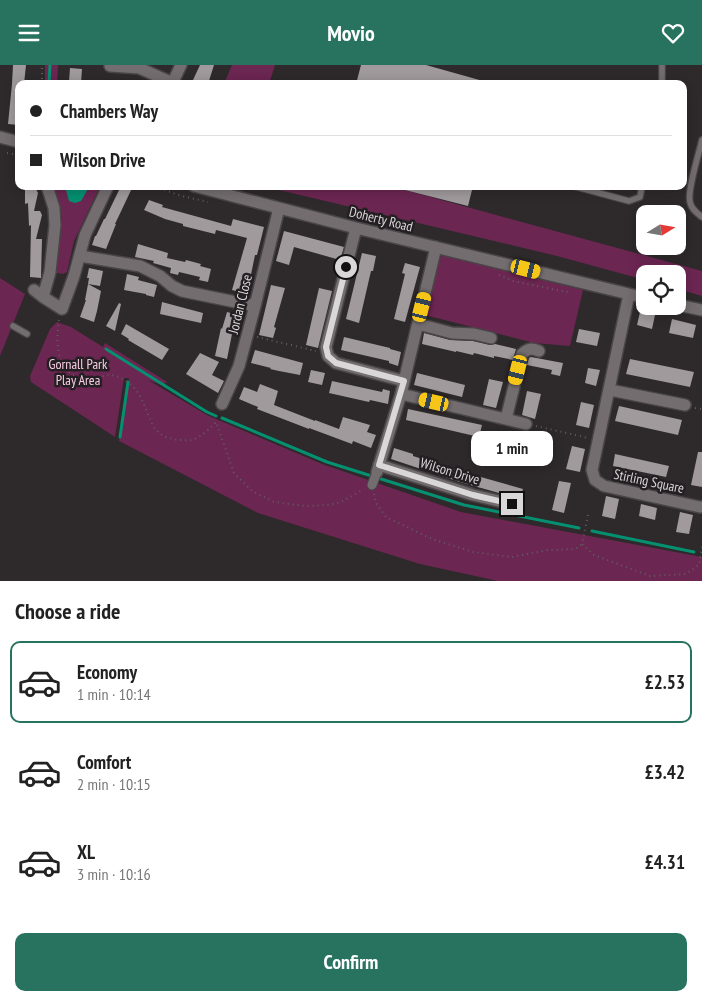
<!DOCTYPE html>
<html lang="en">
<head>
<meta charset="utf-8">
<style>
  body { margin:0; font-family:"PT Sans Narrow",sans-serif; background:#f6f6f6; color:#222; height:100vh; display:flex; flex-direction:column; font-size:19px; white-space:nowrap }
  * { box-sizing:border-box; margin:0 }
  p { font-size:16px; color:#767676 }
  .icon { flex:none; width:28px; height:28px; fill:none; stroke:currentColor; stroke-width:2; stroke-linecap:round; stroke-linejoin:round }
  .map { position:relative; height:516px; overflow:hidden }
  .panel { display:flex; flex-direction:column; background:#fff; flex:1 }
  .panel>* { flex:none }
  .guide { position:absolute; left:15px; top:15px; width:672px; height:110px; border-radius:10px; box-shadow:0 2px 12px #0003; display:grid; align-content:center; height:110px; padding:0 15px; background:#fff }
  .needle { width:32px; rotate:79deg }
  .tools { position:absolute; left:636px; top:140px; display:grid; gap:10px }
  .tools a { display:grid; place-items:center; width:50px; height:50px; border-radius:10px; background:#fff; box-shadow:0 2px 12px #0003; font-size:25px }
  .end { position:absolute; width:22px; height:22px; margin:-11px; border:6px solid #dad7d9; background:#111; box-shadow:0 0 0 2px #111 }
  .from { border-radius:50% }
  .bubble { position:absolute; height:35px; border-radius:10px; background:#fff; box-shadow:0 2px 12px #0003; font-size:16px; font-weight:800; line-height:35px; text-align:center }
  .car { position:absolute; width:15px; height:30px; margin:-15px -8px; border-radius:6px; box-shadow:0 0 4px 1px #0007; background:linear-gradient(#f5c518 24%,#345 0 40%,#f5c518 0 76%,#345 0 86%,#f5c518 0) }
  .guide b { display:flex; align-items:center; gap:18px; height:48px; font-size:19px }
  .guide b+b { border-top:1px solid #e0e0e0 }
  .guide i { width:12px; height:12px; background:#222 }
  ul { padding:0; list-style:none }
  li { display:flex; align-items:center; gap:15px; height:82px; margin:0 10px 8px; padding:0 5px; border:2px solid transparent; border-radius:10px }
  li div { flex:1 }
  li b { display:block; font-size:19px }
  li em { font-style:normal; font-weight:800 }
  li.active { border-color:#277360 }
  li>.icon { width:45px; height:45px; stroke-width:1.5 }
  h2 { padding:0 15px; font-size:22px; line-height:60px }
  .primary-button { display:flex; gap:10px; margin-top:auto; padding:10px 15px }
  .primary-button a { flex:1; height:58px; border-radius:10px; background:#277360; color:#fff; font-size:20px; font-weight:800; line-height:58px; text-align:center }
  header { display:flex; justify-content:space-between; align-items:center; height:65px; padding:0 15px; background:#277360; color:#fff; font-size:22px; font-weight:800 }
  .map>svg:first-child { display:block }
  .green { fill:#6c2652 }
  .water { fill:#049071 }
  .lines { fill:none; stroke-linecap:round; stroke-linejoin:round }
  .stream { stroke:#049071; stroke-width:3 }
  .building { fill:#a09a9d }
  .service-casing { stroke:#494547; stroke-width:8 }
  .pedestrian-casing { stroke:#494547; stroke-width:11 }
  .minor-casing { stroke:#494547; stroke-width:14 }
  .path { stroke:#625e60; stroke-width:2; stroke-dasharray:1 4; stroke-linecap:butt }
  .service { stroke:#736d70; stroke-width:5.5 }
  .pedestrian { stroke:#736d70; stroke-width:9 }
  .minor { stroke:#736d70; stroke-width:11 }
  .route { stroke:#dad7d9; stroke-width:6 }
  .labels { text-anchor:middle; stroke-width:5; stroke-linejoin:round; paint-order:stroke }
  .street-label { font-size:14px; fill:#dad7d9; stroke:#241f22 }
  .park-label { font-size:14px; fill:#f8cce3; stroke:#241f22 }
</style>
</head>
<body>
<header><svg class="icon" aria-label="menu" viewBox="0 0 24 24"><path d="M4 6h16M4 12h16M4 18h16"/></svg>Movio<svg class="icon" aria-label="heart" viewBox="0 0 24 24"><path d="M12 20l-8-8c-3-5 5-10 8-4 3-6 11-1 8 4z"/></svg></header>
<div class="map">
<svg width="702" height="516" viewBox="0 0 702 516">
  <rect width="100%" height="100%" fill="#2e292b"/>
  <!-- green -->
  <path class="green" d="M45,0H58L57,19H45Z
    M232,0H275L269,19H224Z
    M52,121H100L74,176L67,207L63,209L57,208L55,205L62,158L60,141Z
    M262,121H390L702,206V231L678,224V209H645V215L557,191Z
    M446,190L583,225L570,281L534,278L425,250L439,192Z
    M0,213L25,229L0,291Z
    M57,257L71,262L103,282L105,278L167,317L162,320L148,315L207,350L322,399L461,447L702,492V516H498L420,499L258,448L119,376L129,313H124L115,372L31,317L30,311L50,264Z"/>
  <!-- water -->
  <path class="water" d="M65,121H89V122L81,136L75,138L69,136Z"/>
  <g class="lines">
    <!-- stream -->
    <path class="stream" d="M49,19L50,0
      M106,284L207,347L216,351
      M222,353L327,397L464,440L579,463
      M120,372L128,317
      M592,466L694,487"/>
  </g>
  <!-- building -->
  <path class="building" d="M13,0H26L24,19H19V60L8,59L12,19Z
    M200,0H214L208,19H202L193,15Z
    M361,0H426L483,16V19H356Z
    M70,3L82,4L81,18L69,17Z
    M121,121H133L115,159H116L106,184L92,180L95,171H96L104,154H105Z
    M401,121H473L468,141L401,124Z
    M25,124H36L38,128L34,146H40L42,150L36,174H42L41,213L30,212L31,160L29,161L28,138L25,139Z
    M149,135L163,140L162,142L231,161L233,154L264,162L257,190H255L247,229L232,225L247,173L216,165L215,169L183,161V159L165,154L144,145Z
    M284,166L344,182L340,195L294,182L289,200L276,196Z
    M138,179L168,188L167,193L185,197L186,195L201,199L200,201L211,204L208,217L199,215L200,212L179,207L178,210L170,208L171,203L153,198L154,196L135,192Z
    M362,188L376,191L373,206H371L359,258L346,254Z
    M405,198L420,202L405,257L394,254L405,209L402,208Z
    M89,203L103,206L100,221L88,219L89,213H87Z
    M127,209L139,212L138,215L157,220L154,232L146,230V229L124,225Z
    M88,219L101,226L97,246L94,257L80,252L86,235H85Z
    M271,220L285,223L274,262L276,263L273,273L259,270Z
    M319,223L332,226L318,283L306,280Z
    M162,237L203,248L201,258L160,249Z
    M119,238L121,239L115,266L106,261Z
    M227,247L241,251L238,260L234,259L227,294L215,291L221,263L222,264Z
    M640,247L655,250L652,264L637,260Z
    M672,254L696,260L693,273L669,268Z
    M126,259L169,284L162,295L128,275L129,274L121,269Z
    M579,264L600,268L597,281L576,277Z
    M424,268L450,275L473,276L490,280L495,279L516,284L513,295L494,291V293L474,288L473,290L456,286V287L422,279Z
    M344,272L390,283V284L401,287L398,301L389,298V296L341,285Z
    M255,285L303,298L300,310L279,306L270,304L271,303L251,298Z
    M200,288L219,297L212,310L224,316L218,328L186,309Z
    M531,292L563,298L560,311L551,309L552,305L527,300L529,293Z
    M630,294L694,307L690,322L626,309Z
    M588,303L600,305L596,321L585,318Z
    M311,305L325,308L322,320L308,317Z
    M417,308L465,320L462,332L414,320Z
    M489,314L503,317L496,343L483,340Z
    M332,316L382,327L383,324L390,326L388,339L370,335L369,337L329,328Z
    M260,319L278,326L274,340L315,356V355L339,364L343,352L370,360L367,367L376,370L371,383L353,376L352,379L309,363V364L257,344L258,342L239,334L244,322L257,327Z
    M527,326L541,329L535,354L522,350Z
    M581,337L594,340L589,363L576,360Z
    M619,341L682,355L678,370L615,356Z
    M408,344L482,360L479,372L406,355Z
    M491,369L519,375L517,386L489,380Z
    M532,373L544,376L542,387L529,384Z
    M572,381L585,384L580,407L566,404Z
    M394,383L413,389V391L463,407L523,424L520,434L514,432L463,418L391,394Z
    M698,387H702V422L691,420Z
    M615,389L669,401L666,412L613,401Z
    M559,416L571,418L564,448L552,445Z
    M606,431L619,434L615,454L602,451Z
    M641,439L657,443L655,455L639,451Z
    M680,447L693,450L689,469L676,467Z"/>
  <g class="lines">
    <!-- service casing -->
    <g class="service-casing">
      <path id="service" d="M662,19V0
        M702,75C699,88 687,126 690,137C691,144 697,148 702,152
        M573,121L629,136L640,132L642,121
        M13,261L27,269"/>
    </g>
    <!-- pedestrian casing -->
    <g class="pedestrian-casing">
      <path id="pedestrian" d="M372,420L377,407"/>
    </g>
    <!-- minor casing -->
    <g class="minor-casing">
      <path id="minor" d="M110,1L139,3L173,18
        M172,19L181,0
        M0,72L19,77
        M194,121L356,163L629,229L592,405L595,415L604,421L700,442H702
        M356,163L326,282L328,291L336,298L404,316
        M80,191L140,201L160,211L172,221L182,226L255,241
        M34,225L43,232L50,207L55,160L54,143L47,121
        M629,229L645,233
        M43,232L62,244L74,211L85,170L108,121
        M678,240L702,245
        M418,259L452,268L474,269L491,273
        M610,325L685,340
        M401,329L526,359
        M222,339L239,301L255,241L279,143
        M506,354L522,289C528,283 532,283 539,286
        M379,400L473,430L512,439
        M377,407L401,329L436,182"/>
    </g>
    <!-- path -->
    <path class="path" d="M42,19V0
      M7,88L19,90
      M155,121L178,130L208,137
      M499,210L513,216L561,226L569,227
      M59,255C55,281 57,316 92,313C105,312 111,306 124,315C131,319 137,325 140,331C152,353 149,373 181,375C184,375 189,376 192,375C201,372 210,364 216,357L234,408L252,426L274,437L305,441L328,440L341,437L364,424
      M257,272L316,286
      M695,343L702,344
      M536,361L588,373
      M374,429L376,438L386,452L432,474L473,487L512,492L548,485L575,484L582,479
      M588,450L582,479L594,490L650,511L686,509L699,500L702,482"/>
    <!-- service -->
    <use href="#service" class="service"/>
    <!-- pedestrian -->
    <use href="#pedestrian" class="pedestrian"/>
    <!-- minor -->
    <use href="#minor" class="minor"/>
  </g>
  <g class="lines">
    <!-- route -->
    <path class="route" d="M346,202L326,282L328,291L336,298L404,316L379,400L473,430L512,439"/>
  </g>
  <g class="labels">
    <!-- street labels -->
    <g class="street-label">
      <text transform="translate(381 154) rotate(14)" y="5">Doherty Road</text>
      <text transform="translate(240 239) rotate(-76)" y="5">Jordan Close</text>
      <text transform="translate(450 406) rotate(17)" y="5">Wilson Drive</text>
      <text transform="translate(649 416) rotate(12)" y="5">Stirling Square</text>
    </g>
    <!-- park labels -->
    <g class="park-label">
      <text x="78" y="304">Gornall Park<tspan x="78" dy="16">Play Area</tspan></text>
    </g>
  </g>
</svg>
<div class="tools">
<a><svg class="needle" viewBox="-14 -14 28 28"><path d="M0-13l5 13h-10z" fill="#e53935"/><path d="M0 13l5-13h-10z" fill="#767676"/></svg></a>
<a><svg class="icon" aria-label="locate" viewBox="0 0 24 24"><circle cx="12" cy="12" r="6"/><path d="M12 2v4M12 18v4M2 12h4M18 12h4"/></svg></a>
</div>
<i class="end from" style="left:346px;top:202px"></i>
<i class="end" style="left:512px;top:439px"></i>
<div class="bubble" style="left:471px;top:366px;width:82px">1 min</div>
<i class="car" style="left:526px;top:204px;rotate:104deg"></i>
<i class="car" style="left:422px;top:242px;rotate:14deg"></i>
<i class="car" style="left:518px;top:305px;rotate:194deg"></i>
<i class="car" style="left:434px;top:337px;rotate:283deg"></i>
<div class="guide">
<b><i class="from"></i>Chambers Way</b>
<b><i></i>Wilson Drive</b>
</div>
</div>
<section class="panel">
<h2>Choose a ride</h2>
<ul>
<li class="active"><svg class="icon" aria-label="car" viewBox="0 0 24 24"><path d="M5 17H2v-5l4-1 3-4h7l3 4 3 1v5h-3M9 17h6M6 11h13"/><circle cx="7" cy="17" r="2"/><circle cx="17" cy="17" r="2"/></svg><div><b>Economy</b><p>1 min · 10:14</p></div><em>£2.53</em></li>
<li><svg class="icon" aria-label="car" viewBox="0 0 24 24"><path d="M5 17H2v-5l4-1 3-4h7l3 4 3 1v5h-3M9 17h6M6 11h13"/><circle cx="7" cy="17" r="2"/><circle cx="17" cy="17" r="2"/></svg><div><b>Comfort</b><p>2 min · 10:15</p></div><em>£3.42</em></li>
<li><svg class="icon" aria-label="car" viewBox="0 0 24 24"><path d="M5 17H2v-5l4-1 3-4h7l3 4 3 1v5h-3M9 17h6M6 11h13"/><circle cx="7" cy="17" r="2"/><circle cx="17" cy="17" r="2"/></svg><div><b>XL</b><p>3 min · 10:16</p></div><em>£4.31</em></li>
</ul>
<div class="primary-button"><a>Confirm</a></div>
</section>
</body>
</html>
